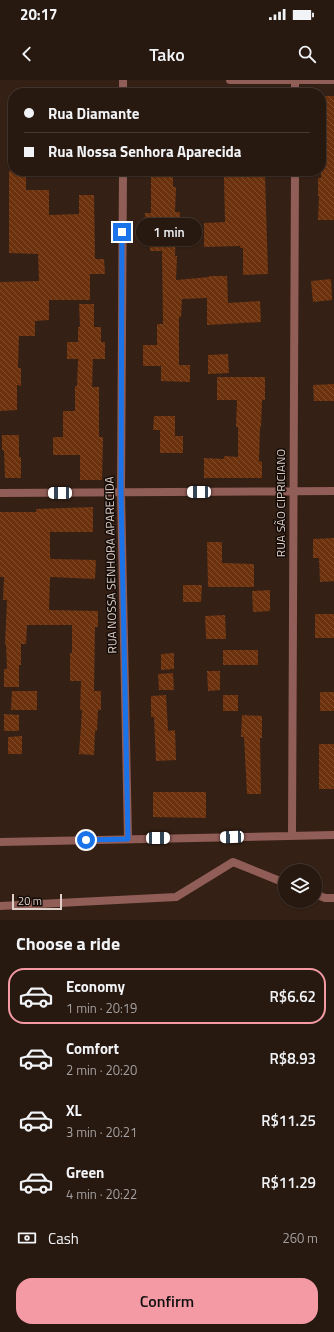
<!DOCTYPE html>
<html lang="en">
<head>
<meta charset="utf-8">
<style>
  body { margin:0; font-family:"Titillium Web",sans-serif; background:#2f2119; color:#f1f3f6; height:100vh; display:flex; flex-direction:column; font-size:15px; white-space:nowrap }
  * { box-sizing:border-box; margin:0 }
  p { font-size:13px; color:#a4a09f }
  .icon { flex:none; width:22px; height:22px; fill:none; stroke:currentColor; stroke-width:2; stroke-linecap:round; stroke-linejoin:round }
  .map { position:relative; height:840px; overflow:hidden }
  .details { display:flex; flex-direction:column; background:#271810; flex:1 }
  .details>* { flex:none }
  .banner { position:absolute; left:8px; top:8px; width:318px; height:88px; border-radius:16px; box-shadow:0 1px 3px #0004,0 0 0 1px #433730; display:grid; align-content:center; height:88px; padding:0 16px; background:#271810 }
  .buttons { position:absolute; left:278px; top:784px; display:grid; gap:8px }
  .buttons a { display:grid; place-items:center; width:44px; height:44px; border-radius:50%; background:#271810; box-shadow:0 1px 3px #0004,0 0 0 1px #433730; font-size:20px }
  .scale { position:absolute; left:12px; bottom:10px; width:50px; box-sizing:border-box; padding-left:4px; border:2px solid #ded0c9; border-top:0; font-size:11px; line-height:14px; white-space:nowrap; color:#ded0c9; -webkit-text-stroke:3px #150c08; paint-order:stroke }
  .end { position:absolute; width:18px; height:18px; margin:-9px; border:5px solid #1a73e8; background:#fff; box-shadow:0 0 0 2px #fff }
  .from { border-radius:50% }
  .bubble { position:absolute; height:28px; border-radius:14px; background:#271810; box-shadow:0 1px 3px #0004,0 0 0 1px #433730; font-size:13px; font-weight:600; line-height:28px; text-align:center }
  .car { position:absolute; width:12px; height:24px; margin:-12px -6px; border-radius:5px; box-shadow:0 0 3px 1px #0007; background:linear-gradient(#fff 24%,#345 0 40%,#fff 0 76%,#345 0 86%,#fff 0) }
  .banner b { display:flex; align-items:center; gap:14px; height:38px; font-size:15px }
  .banner b+b { border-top:1px solid #433730 }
  .banner i { width:10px; height:10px; background:#f1f3f6 }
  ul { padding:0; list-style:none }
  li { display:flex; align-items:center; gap:12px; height:56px; margin:0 8px 6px; padding:0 8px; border:2px solid transparent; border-radius:16px }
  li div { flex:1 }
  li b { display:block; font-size:15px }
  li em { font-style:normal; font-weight:600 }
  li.on { border-color:#f49aa4 }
  li>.icon { width:36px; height:36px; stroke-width:1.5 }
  h2 { padding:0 16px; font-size:18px; line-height:48px }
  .pay { display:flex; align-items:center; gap:10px; height:44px; padding:0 16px; font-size:15px }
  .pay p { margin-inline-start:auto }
  .primary-button { display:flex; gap:8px; margin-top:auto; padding:8px 16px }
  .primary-button a { flex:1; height:46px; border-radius:16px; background:#f49aa4; color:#111; font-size:16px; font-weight:600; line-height:46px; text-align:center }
  .status { display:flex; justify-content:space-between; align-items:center; height:28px; padding:0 20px; background:#271810; direction:ltr }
  .status svg { height:11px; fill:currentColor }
  header { display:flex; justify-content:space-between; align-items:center; height:52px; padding:0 16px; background:#271810; font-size:18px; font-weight:600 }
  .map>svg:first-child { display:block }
  .building { fill:url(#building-back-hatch) }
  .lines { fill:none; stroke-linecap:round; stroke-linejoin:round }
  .street { stroke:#915d57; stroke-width:8 }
  .route { stroke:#1a73e8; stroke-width:5 }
  .labels { text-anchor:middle; stroke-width:3; stroke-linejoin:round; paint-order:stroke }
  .street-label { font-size:12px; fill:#ded0c9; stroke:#150c08 }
</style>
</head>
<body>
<div class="status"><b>20:17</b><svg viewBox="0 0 49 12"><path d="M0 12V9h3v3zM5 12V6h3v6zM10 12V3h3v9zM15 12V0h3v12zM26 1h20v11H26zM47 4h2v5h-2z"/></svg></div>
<header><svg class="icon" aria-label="back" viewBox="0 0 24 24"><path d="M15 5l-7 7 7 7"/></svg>Tako<svg class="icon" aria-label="search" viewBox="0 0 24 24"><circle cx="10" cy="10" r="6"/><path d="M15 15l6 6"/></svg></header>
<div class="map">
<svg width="334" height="840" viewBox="0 0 334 840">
  <defs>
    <pattern id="building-back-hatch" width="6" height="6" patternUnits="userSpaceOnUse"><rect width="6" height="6" fill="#6c320e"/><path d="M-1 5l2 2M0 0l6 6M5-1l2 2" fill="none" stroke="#814f30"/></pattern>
  </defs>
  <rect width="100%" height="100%" fill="#342015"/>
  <!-- building -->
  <path class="building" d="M321,16H334V140H318L319,116H318V98H321Z
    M9,91H26V110H49V135L79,134V115H94L95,179H104L105,194H90V220H49V240L35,241V256H19L18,288H21V306L17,305V330L0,331V202L39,201L38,174L9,173Z
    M151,91H173V107H176L175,132H180V148H176L175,176H177L176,200L209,197V196H227L228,223L260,221L261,242L207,245V218L182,219L181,237H179V285H190V302L161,301V286H143V265H157V244H163L162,171H150L151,148H146L145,133H151Z
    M265,95L268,194L243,195V168H240V166L204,167V143L225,142L224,97Z
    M331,199L332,220L313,222L311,201Z
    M79,224H94V247H101V262H105V279H93L92,307H99V357H103L102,400H80V375H53V357H63V331H75V306H77L78,279H67V262H78V247H80Z
    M228,274L229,293L208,294V275Z
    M217,297H265V320H262L261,347H260L259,381L262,382V398H204V378L224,379V376L238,377V347H236L237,320H217Z
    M334,304V321H314L313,305Z
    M154,336H175V356H183V373H160V350H153Z
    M2,355H19V377H21V398H5L4,370H2Z
    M93,427V452H50V477L51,479L96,480L95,499L51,497L50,498L49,530L98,531V547H95L94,611H101V630H98L97,651H95L94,675L79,674L82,630H80L81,601H70V573H72V545H27L26,564H21V585H19V607H4V589H7L6,564H5L7,520H3L4,497H0V432H36V429Z
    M334,458V501L320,502L319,478H313V459Z
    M207,462H222V483L254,484V507H208Z
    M183,505H202L201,522H183Z
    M270,510V531L253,532L252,511Z
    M315,534H334V558H315Z
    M225,535L226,559H206L205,536Z
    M223,570H258V585H223Z
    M174,573V589L161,590V574Z
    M207,591H220V610L208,611Z
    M173,593L174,610H159L158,594Z
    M12,611H37V630H11Z
    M320,612H334V631H320Z
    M166,615L168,651L175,650L176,680L156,681L154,637H151V616Z
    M223,615H238V631H223Z
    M4,634L19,635V651H4Z
    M242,635L262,636V658H260L261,714H247L244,657H241Z
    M22,656V674H8V657Z
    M319,664H334V709H319Z
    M153,712H206V738L153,737Z"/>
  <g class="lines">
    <!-- street -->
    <path class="street" d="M230,0H334
      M123,13V0
      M295,13V0
      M123,91L121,412L128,759
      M0,413L334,411
      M292,755L295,91
      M0,762L334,755
      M315,814L325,818H334
      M0,826L176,817L233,782L285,803"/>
  </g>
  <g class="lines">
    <!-- route -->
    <path class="route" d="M86,760L128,759L121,412L122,152"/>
  </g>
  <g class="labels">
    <!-- street labels -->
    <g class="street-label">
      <text transform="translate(281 423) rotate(-90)" y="4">RUA SÃO CIPRICIANO</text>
      <text transform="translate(111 485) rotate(-91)" y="4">RUA NOSSA SENHORA APARECIDA</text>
    </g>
  </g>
</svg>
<div class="buttons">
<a><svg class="icon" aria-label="layers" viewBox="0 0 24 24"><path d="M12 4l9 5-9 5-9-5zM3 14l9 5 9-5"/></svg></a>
</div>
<div class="scale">20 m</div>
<i class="end from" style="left:86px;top:760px"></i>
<i class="end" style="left:122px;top:152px"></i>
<div class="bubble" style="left:136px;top:138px;width:66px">1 min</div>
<i class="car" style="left:199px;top:412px;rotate:270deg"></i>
<i class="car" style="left:60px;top:413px;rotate:270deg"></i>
<i class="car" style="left:232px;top:757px;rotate:268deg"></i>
<i class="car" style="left:158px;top:758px;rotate:89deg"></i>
<div class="banner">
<b><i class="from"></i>Rua Diamante</b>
<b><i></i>Rua Nossa Senhora Aparecida</b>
</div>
</div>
<section class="details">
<h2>Choose a ride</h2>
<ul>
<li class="on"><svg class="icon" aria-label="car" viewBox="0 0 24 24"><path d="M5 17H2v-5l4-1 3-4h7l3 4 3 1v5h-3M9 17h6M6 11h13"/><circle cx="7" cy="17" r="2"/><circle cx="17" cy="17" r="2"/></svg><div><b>Economy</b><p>1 min · 20:19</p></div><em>R$6.62</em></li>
<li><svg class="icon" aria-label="car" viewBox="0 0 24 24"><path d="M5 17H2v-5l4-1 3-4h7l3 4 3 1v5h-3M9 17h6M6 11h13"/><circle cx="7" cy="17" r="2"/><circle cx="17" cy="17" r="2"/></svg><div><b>Comfort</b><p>2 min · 20:20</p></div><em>R$8.93</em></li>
<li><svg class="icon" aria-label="car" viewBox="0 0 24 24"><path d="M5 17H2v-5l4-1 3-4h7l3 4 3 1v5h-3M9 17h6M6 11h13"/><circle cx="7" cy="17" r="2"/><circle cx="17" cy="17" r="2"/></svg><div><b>XL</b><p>3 min · 20:21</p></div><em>R$11.25</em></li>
<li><svg class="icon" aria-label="car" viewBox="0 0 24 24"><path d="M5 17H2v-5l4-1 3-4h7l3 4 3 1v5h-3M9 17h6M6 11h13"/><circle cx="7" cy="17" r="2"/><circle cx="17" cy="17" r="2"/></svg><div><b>Green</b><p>4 min · 20:22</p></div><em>R$11.29</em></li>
</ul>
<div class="pay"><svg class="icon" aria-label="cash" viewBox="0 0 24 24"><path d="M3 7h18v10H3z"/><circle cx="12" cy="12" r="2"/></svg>Cash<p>260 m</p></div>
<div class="primary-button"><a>Confirm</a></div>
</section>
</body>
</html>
